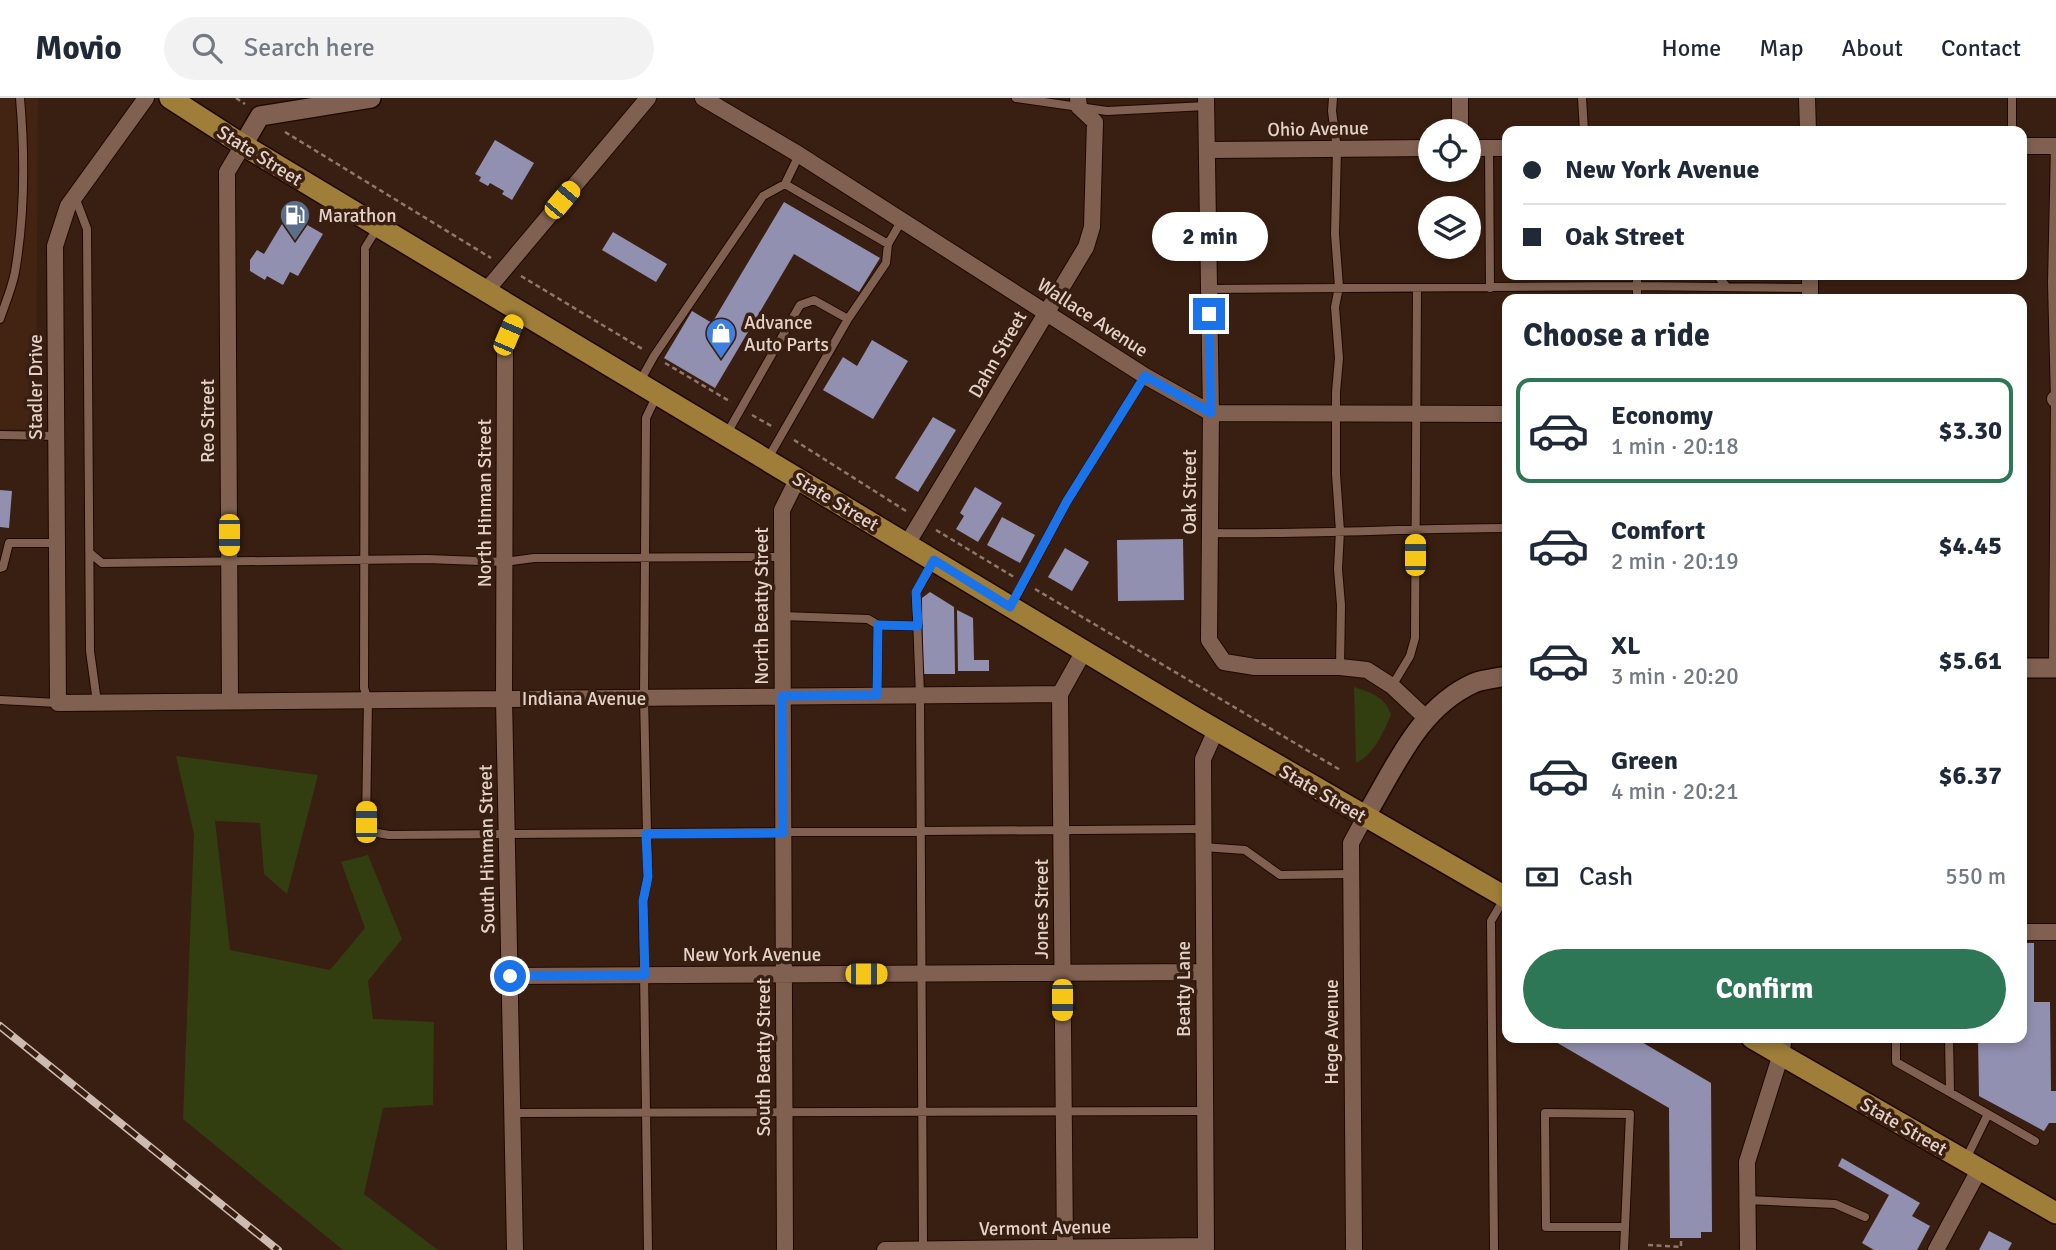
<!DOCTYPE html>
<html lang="en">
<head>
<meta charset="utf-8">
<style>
  body { margin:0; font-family:Signika,sans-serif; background:#f2f2f3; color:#1f2937; height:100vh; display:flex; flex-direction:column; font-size:26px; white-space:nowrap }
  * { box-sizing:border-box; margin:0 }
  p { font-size:23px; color:#747a83 }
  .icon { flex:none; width:38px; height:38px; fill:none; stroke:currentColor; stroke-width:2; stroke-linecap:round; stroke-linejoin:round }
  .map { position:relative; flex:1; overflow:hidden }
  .panel { position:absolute; left:1502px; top:196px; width:525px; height:749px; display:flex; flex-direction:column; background:#fff; border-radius:14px; box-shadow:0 4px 10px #0003 }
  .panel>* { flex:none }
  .hud { position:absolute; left:1502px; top:28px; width:525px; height:154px; border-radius:14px; box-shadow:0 4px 10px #0003; display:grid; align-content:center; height:154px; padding:0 21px; background:#fff }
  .controls { position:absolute; left:1418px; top:21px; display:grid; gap:14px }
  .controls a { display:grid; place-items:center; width:63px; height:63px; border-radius:50%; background:#fff; box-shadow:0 4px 10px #0003; font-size:35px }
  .end { position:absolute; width:32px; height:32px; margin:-16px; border:9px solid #1a73e8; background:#fff; box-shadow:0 0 0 4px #fff }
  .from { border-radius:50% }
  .bubble { position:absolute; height:49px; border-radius:24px; background:#fff; box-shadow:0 4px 10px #0003; font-size:23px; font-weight:700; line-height:49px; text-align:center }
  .car { position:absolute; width:21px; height:42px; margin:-21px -10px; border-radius:9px; box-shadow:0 0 5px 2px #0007; background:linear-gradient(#f5c518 24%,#345 0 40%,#f5c518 0 76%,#345 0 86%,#f5c518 0) }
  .hud b { display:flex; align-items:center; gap:24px; height:66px; font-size:26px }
  .hud b+b { border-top:2px solid #e0e1e3 }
  .hud i { width:18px; height:18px; background:#1f2937 }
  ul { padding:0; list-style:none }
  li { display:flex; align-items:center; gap:21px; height:105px; margin:0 14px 10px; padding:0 7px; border:4px solid transparent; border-radius:14px }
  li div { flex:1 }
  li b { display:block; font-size:26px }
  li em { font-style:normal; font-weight:700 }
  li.on { border-color:#2e7756 }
  li>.icon { width:63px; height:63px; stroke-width:1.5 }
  h2 { padding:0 21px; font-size:32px; line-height:84px }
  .pay { display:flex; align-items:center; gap:18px; height:77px; padding:0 21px; font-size:26px }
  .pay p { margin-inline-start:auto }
  .button { display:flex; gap:14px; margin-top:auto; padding:14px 21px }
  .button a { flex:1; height:80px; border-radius:42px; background:#2e7756; color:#fff; font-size:28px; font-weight:700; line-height:80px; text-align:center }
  header { display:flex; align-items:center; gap:42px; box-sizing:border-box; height:98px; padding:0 35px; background:#fff; border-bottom:2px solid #e0e1e3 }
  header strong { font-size:33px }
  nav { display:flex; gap:38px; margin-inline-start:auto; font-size:24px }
  .search { width:490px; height:63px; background:#f2f2f3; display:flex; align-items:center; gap:18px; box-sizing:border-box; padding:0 24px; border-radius:38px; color:#747a83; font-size:26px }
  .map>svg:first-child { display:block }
  .built { fill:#432311 }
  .green { fill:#323e10 }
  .building { fill:#9290b0 }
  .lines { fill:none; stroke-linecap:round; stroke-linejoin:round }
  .service-casing { stroke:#1f0800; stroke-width:10 }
  .minor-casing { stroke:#1f0800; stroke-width:18 }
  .tertiary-casing { stroke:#1f0800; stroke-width:22 }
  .trunk-casing { stroke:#1f0800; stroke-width:24 }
  .path { stroke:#8e786c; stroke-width:2.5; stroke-dasharray:5 3.5; stroke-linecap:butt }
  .service { stroke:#806151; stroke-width:8 }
  .minor { stroke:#806151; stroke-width:16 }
  .tertiary { stroke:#806151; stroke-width:19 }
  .trunk { stroke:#9e7e39; stroke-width:21 }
  .rail-casing { stroke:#cdbab1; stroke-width:8 }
  .rail { stroke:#391f11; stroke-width:5; stroke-dasharray:16; stroke-linecap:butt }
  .route { stroke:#1a73e8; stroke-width:9 }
  .labels { text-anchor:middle; stroke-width:7; stroke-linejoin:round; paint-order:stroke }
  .street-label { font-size:19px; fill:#e4d2c9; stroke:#391f11 }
  .poi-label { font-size:19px; fill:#e4d2c9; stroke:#391f11; text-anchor:start }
</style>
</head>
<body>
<header>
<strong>Movio</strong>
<div class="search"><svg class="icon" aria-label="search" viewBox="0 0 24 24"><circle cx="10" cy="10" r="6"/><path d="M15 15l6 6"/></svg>Search here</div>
<nav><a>Home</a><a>Map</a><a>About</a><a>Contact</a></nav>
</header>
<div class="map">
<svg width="2056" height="1152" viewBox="0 0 2056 1152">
  <rect width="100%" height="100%" fill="#391f11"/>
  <!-- built -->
  <path class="built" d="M0,0H38L36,331H0Z"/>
  <!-- green -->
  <path class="green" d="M1354,589C1370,594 1386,599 1391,617C1384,633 1373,658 1356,665Z
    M176,658L318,677L287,796L264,776L260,725L215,723L230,852L330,872L365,830L341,764L368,757L402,841L368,883L373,921L434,924L433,1007L383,1010L364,1096L438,1152H343L183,1021L194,736Z"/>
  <!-- building -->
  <path class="building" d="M495,42L534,65L512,102L502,96L504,93L490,85L488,88L479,83L481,79L475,76Z
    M784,104L880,160L859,194L794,156L715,290L664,260L692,213L712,225Z
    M288,116L323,136L298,178L290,174L283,187L267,178L265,182L250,173V162L257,152L264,156Z
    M613,134L667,166L656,184L602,152Z
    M872,242L908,263L873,321L823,292L843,259L857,268Z
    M933,319L956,332L918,394L895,380Z
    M975,389L1002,405L978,444L956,431L964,418L960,415Z
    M0,392L12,393L9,430L0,429Z
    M1002,419L1035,437L1020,465L987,447Z
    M1183,441L1184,502L1118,503L1117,442Z
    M1065,450L1089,464L1072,493L1048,479Z
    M930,494L954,509L955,576H923L922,500Z
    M957,512L973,520L974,562H989V573H958Z
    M2021,845H2034V904H2050L2051,993H2056V1025H2049L2044,1033L1979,998L1978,940H2021Z
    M1549,940H1635L1711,985L1712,1134H1701V1140H1670L1669,1010Z
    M1842,1060L1920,1105L1912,1118L1930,1128L1917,1152H1874L1862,1145L1889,1097L1838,1068Z
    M1989,1133L2012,1145L2008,1152H1979Z"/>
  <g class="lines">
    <!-- service casing -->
    <g class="service-casing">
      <path id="service" d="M1016,0L1107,13L1206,8
        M1333,0L1332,13L1337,51L1335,136L1339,189L1335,209L1339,260L1336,294V376L1340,433L1338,471L1341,507L1340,569
        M1582,0L1584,33
        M2012,33V0
        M1489,50L1490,190
        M785,86L888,146L902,122
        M75,99L87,131L90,553L97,604
        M378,129L365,150L364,590L368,602L366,724L372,734L389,737L1203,731
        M1637,177V201
        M1717,177L1726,188
        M1209,191L1637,188L1810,190
        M0,221C5,206 12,190 15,174C25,116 25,58 20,0
        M639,285L654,258L763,98L785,86L799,57
        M0,337L57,338
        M726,337L800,207L814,202L848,221
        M767,362L848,221L886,165L888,146
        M1210,435C1309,437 1408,430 1507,430
        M90,455L102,465L427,461L505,464L534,460L782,459
        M0,470L3,469L9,445H57
        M1012,506L1067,403L1145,278
        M782,518L868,521L878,527L877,598
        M878,527L918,528
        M2053,570L2055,301L2052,185L2055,48
        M1392,588L1410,558L1415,540L1417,190
        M0,602L58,605
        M1203,749L1245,752L1280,777L1351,776
        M1896,940V964L1988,1016L1965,1063
        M1949,940L1950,993
        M512,1015L1205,1013
        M1988,1016L2035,1043
        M1747,1102L1835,1106L1865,1119
        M923,1151L920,597L916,494L933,465
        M648,1152L643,803L648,779L644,599L646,320L657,297
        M1494,1152L1491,823L1504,801
        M1624,1152L1630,1016L1545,1015L1546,1129H1625"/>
    </g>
    <!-- minor casing -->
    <g class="minor-casing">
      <path id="minor" d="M146,0L68,108L55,148L58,605L1060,596
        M703,0L798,56L1145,278L1211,315L1507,316
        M1206,0L1211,315L1209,542L1224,564L1255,569H1340L1367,572L1392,588L1426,620
        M1807,0L1808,33
        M1460,33V0
        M2021,48H2056
        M1468,50H1507
        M1207,52L1430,50
        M1810,177V201
        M486,193L648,0
        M2055,301H2056
        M907,446L1086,149L1092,129L1095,24L1079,9L1078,0
        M230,603L227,74L243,47
        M2021,834H2056
        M510,878L1204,874
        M515,1152L504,601L505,243L518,212
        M785,1152L782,412L798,380
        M885,1152L1206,1148
        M1065,1152L1060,596L1084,553
        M1206,1152L1203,661L1216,632
        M1354,1152L1351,745L1365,719
        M1748,1152L1747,1064L1781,956L1784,940
        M1936,1152L1979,1072"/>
    </g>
    <!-- tertiary casing -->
    <g class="tertiary-casing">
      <path id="tertiary" d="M243,47L260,18L371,0
        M2021,570H2056
        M1365,719C1395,670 1418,610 1474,585C1484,581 1497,580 1507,578"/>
    </g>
    <!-- trunk casing -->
    <g class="trunk-casing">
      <path id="trunk" d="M170,0L243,47L1194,619L1507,800
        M1752,940L2056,1115"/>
    </g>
    <!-- path -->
    <path class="path" d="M236,0L245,6
      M285,34L491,160
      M521,178L644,252
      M665,265L731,304
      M752,317L773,329
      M794,342L906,413
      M936,432L1014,479
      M1035,491L1342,673
      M1648,1147L1681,1149V1140"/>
    <!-- service -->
    <use href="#service" class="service"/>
    <!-- minor -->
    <use href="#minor" class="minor"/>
    <!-- tertiary -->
    <use href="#tertiary" class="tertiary"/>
    <!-- trunk -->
    <use href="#trunk" class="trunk"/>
    <!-- rail casing -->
    <g class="rail-casing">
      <path id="rail" d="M0,928L278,1152"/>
    </g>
    <!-- rail -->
    <use href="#rail" class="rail"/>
  </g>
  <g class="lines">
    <!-- route -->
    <path class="route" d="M510,878L645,877L643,803L648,779L646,736L783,735L782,598L877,597L878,527L918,528L916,494L934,462L1010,509L1067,403L1145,278L1211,315L1209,216"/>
  </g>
  <!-- icons -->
  <defs>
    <g id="fuel-pin" transform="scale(1.575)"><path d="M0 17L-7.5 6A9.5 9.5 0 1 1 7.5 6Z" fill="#5c6f8a" stroke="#391f11"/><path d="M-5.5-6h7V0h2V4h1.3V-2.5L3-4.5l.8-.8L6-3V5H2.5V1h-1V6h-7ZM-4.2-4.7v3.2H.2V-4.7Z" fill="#fff"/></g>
    <g id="shop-pin" transform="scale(1.575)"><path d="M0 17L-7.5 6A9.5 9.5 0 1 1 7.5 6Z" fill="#3f7fe0" stroke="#391f11"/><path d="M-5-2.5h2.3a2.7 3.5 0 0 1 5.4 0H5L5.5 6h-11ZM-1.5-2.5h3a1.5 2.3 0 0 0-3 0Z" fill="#fff"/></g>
  </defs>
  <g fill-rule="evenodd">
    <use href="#fuel-pin" x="295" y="117"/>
    <use href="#shop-pin" x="721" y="235"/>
  </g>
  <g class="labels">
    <!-- street labels -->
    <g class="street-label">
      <text transform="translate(1318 30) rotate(-1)" y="7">Ohio Avenue</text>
      <text transform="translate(260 57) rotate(32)" y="7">State Street</text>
      <text transform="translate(1093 219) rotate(33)" y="7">Wallace Avenue</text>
      <text transform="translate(997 256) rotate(-60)" y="7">Dahn Street</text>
      <text transform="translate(35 289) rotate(-90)" y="7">Stadler Drive</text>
      <text transform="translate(207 323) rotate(-90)" y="7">Reo Street</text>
      <text transform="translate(1189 394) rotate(-90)" y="7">Oak Street</text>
      <text transform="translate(836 403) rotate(31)" y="7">State Street</text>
      <text transform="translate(484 405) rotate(-90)" y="7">North Hinman Street</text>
      <text transform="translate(761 508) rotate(-90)" y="7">North Beatty Street</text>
      <text x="584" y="607">Indiana Avenue</text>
      <text transform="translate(1323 695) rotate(30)" y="7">State Street</text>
      <text transform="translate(486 751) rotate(-91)" y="7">South Hinman Street</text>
      <text transform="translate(1041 811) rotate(-90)" y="7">Jones Street</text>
      <text x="752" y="863">New York Avenue</text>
      <text transform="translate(1183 891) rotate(-90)" y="7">Beatty Lane</text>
      <text transform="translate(1331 934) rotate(-90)" y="7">Hege Avenue</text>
      <text transform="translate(763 959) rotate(-90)" y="7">South Beatty Street</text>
      <text transform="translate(1904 1028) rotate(30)" y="7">State Street</text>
      <text transform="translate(1045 1129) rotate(-1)" y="7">Vermont Avenue</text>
    </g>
    <!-- poi labels -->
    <g class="poi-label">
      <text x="318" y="124">Marathon</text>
      <text x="744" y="231">Advance<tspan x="744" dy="22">Auto Parts</tspan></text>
    </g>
  </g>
</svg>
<div class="controls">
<a><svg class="icon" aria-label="locate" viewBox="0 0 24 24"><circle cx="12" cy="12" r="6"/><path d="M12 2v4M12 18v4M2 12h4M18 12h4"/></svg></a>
<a><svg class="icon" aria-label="layers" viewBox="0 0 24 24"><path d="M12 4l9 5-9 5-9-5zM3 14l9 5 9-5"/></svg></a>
</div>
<i class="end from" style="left:510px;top:878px"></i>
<i class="end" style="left:1209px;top:216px"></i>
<div class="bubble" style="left:1152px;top:114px;width:116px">2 min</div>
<i class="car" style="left:562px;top:102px;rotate:40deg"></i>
<i class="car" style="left:508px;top:237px;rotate:23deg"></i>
<i class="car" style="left:229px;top:437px;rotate:180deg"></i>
<i class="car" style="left:1415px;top:457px;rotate:0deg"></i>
<i class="car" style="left:366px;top:724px;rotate:0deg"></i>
<i class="car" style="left:866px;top:876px;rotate:90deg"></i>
<i class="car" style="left:1062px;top:902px;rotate:180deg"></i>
<div class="hud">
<b><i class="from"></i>New York Avenue</b>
<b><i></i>Oak Street</b>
</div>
<section class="panel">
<h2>Choose a ride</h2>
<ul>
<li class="on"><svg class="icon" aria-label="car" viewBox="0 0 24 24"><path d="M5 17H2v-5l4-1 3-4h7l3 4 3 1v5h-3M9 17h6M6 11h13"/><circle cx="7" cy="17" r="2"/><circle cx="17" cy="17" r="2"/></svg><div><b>Economy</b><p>1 min · 20:18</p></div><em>$3.30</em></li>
<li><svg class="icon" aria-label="car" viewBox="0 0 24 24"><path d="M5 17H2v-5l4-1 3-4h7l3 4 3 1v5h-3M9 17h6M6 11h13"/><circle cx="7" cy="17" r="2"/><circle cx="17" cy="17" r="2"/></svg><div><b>Comfort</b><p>2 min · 20:19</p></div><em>$4.45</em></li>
<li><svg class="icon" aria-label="car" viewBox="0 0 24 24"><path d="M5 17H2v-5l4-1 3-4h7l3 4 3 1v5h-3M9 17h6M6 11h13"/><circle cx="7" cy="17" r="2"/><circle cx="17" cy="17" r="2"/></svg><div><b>XL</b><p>3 min · 20:20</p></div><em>$5.61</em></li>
<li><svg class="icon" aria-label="car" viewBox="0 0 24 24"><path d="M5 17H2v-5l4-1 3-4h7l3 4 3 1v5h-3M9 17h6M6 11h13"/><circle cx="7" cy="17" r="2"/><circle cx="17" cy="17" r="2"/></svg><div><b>Green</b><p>4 min · 20:21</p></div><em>$6.37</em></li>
</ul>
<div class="pay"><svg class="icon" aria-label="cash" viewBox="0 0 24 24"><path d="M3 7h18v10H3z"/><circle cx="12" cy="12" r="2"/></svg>Cash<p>550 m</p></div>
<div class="button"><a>Confirm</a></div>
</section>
</div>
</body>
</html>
